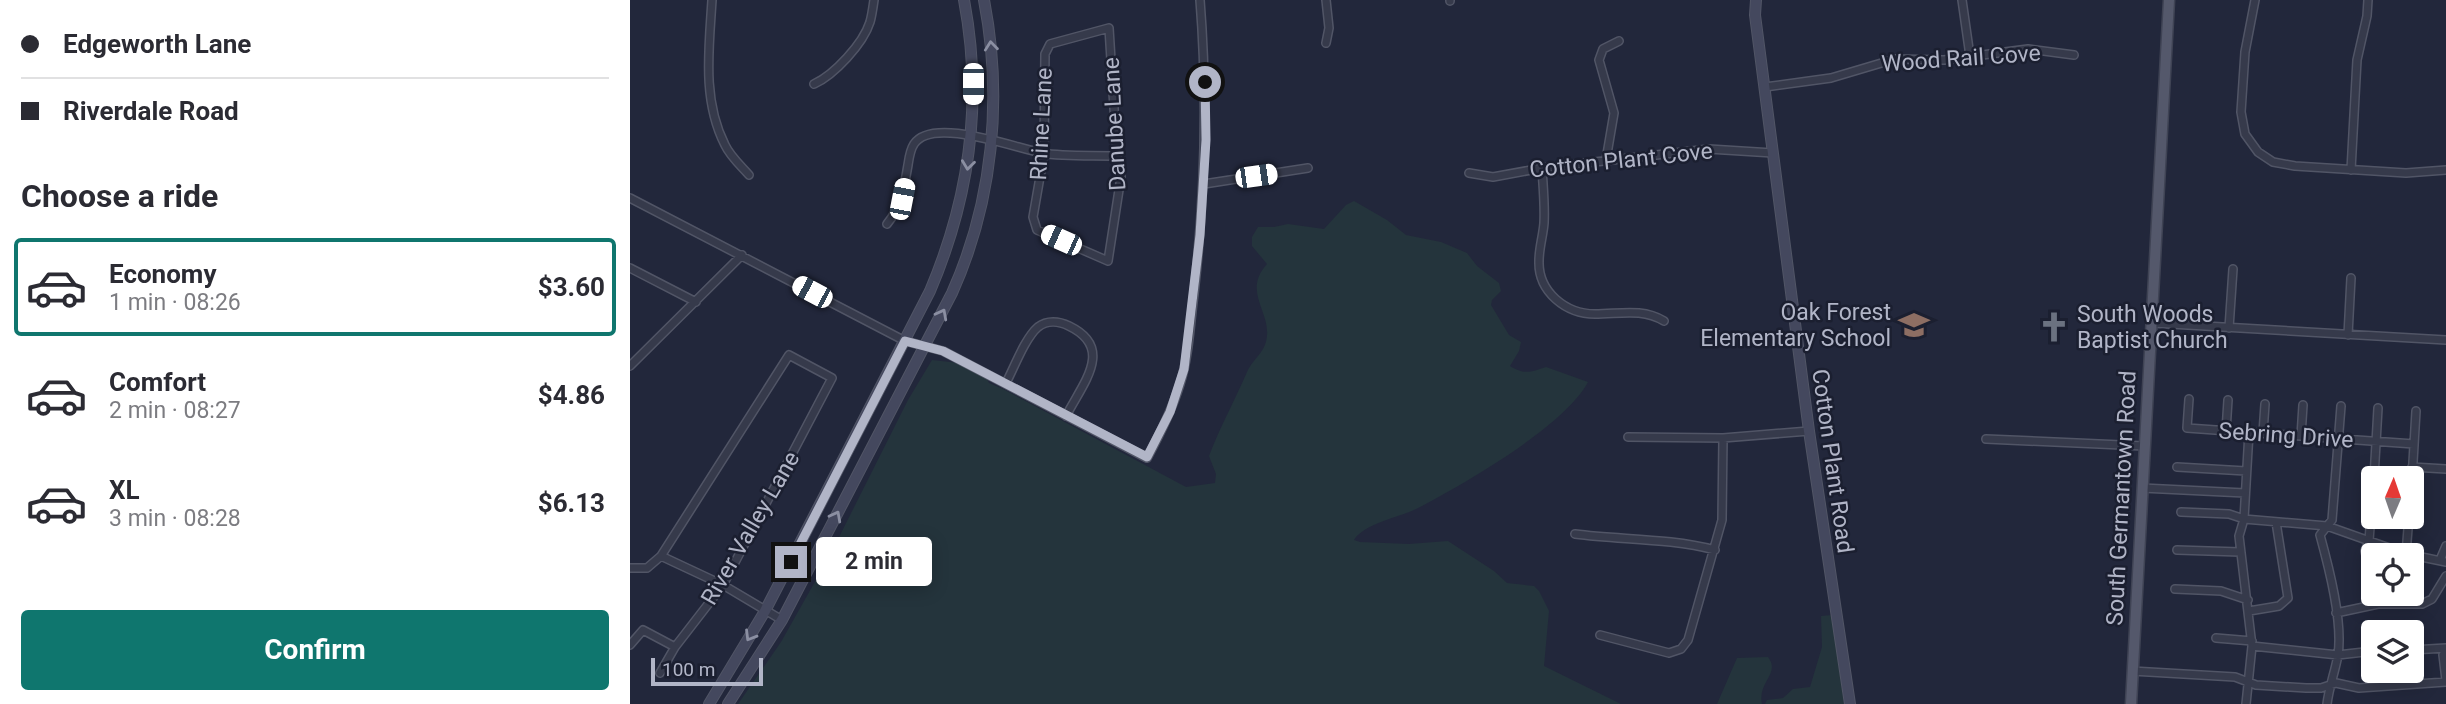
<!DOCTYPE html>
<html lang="en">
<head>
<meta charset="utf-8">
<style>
  body { margin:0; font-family:Roboto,sans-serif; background:#f7f7f7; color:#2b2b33; height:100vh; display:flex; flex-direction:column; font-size:26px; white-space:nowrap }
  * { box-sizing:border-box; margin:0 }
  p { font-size:23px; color:#7c7c81 }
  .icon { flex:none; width:38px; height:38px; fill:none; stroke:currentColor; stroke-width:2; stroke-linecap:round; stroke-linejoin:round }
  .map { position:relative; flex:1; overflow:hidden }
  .side { display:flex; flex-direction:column; background:#fff; width:630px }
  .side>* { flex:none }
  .guide { display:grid; align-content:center; height:154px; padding:0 21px; background:#fff }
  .needle { width:46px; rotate:2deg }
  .fabs { position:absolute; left:1731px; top:466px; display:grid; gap:14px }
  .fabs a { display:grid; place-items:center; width:63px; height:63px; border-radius:7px; background:#fff; box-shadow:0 4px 18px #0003; font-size:35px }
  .scale { position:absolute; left:21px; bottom:18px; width:112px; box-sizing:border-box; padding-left:7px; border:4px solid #b1b5c7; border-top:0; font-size:19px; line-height:24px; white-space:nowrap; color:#b1b5c7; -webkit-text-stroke:5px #1b1f30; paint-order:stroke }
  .end { position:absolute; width:32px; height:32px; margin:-16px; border:9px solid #b1b5c7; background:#111; box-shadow:0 0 0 4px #111 }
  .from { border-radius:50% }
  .bubble { position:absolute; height:49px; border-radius:7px; background:#fff; box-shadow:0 4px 18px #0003; font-size:23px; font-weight:700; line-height:49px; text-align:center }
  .car { position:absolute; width:21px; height:42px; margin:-21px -10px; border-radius:9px; box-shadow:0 0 5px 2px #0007; background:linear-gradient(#fff 24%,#345 0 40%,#fff 0 76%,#345 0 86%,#fff 0) }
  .guide b { display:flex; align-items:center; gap:24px; height:66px; font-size:26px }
  .guide b+b { border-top:2px solid #e1e1e2 }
  .guide i { width:18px; height:18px; background:#2b2b33 }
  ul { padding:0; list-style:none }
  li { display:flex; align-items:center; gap:21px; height:98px; margin:0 14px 10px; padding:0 7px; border:4px solid transparent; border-radius:7px }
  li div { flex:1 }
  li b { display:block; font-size:26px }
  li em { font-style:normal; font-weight:700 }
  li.active { border-color:#0f766e }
  li>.icon { width:63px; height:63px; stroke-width:1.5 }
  h2 { padding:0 21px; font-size:32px; line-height:84px }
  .action { display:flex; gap:14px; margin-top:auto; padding:14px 21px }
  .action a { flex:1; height:80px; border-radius:7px; background:#0f766e; color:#fff; font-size:28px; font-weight:700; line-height:80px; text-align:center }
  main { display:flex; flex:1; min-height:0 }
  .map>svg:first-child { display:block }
  .green { fill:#24343c }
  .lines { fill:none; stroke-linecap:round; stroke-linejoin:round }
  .street-casing { stroke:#515566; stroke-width:10 }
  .secondary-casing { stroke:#515566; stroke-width:12 }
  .primary-casing { stroke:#3f4354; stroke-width:13 }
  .street { stroke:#363a4b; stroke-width:7 }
  .secondary { stroke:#44485e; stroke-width:10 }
  .primary { stroke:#54586b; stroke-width:10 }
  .oneway { stroke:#8b8fa2 }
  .route { stroke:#b1b5c7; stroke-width:9 }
  .labels { text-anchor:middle; stroke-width:5; stroke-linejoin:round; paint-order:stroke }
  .street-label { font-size:23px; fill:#b1b5c7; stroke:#1b1f30 }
  .poi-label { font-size:23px; fill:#b1b5c7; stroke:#1b1f30; text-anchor:end }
</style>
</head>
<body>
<main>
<section class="side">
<div class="guide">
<b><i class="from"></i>Edgeworth Lane</b>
<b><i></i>Riverdale Road</b>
</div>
<h2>Choose a ride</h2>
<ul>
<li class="active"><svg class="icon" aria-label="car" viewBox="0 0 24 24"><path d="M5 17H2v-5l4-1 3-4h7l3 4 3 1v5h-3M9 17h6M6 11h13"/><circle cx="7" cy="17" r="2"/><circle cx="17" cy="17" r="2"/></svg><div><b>Economy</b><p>1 min · 08:26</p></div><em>$3.60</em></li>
<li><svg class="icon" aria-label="car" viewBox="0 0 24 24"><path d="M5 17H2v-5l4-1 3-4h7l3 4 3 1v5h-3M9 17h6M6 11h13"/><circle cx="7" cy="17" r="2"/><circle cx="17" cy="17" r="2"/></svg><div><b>Comfort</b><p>2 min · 08:27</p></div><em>$4.86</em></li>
<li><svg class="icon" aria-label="car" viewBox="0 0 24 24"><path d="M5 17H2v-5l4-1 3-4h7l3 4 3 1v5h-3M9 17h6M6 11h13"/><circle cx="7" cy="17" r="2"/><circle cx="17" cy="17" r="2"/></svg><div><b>XL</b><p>3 min · 08:28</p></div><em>$6.13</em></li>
</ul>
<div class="action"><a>Confirm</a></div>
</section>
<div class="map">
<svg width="1816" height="704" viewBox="0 0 1816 704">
  <rect width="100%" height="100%" fill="#22273b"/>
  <!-- green -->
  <path class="green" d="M724,201L757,220L776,235L811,242L837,253L847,266L869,283L871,291L862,300L861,305L879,335L891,342L889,351L880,366C894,375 901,372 916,367L958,382C934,427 832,485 786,509C770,517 733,524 724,540L730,542L779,544L818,541L864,571L877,583L904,586L909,591L919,611L914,666L991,704H108L151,642L200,555L278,400L302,360L329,363L357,379L359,383L373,389L556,487L585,483L586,474L579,456C590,427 605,400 617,372C621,362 631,355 635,345C646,314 610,294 637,264L622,246V237L628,227H644L658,224L694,229L716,205Z
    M1202,615L1214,704H1135L1137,700L1153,698L1163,689L1180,687L1192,647L1191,616Z
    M1138,657C1151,674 1127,682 1132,704H1087L1107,658Z"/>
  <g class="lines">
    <!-- street casing -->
    <g class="street-casing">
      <path id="street" d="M82,0C79,49 72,100 95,145C100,156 111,166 119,175
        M696,0L699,28L696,43
        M820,0V1
        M1332,0L1340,56
        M1625,0L1615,52L1611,112L1615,134L1628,152L1643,162L1665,166L1776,173L1816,170
        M479,28L487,156L491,177L478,261L407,230L403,217L414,154L415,54L420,44Z
        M184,84C204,75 233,44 240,22C242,15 243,7 244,0
        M1135,87L1201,78L1265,59L1314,60L1398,49L1444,55
        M976,160L984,113L969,60L973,49L989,41
        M912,168C913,186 915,205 914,223C913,236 909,248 909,261C908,292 936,314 965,314C990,314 1012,308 1034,321
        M1721,170L1727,60L1737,16L1738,0
        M839,173L863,177L912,168L1079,149L1143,153
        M574,184L678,168
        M0,198L275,341L313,351L517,458C530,434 542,410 550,384C559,356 560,324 564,294C575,195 578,100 570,0
        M257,224C272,206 274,187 278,165C279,158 280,150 284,144C302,116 385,148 412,153C436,157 463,155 487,156
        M0,268L66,302
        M1523,323L1816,340
        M1599,328L1603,269
        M1718,335L1721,278
        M0,366L112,255
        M376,383C384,368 395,338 408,327C417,320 429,321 439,326C485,348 453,383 436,416
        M1559,399L1557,428L1784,444
        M1596,431L1598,400
        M1633,433L1635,404
        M1671,436L1673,405
        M998,437L1093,438L1179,431
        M1356,439L1514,446
        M1547,467L1616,471
        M1782,467L1816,469
        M1744,478L1748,408
        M1782,479L1786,411
        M1743,486L1739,541L1735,551L1743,585
        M1512,488L1615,493
        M1551,512L1599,514L1614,519L1697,526L1779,555
        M945,534C992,540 1039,538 1085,550
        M1547,550L1610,552
        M1776,554L1779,516
        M1782,555L1816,562
        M31,556L93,585L152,620
        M1810,560L1816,546
        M0,568H17L31,556L159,355L202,378L93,585L45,647L30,673
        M1545,589L1591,591L1618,600
        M1619,611L1649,606L1658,598L1646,522
        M1706,613L1748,604H1792L1802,599L1816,576
        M970,635L1039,653L1051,649L1058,640L1092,520L1093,438
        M1586,638L1622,641
        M0,645L13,630L45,647
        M1622,646L1708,655L1743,651
        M1782,650L1816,648
        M1816,650L1813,655L1816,680
        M1502,671L1605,677L1626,685L1676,688H1691L1706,683L1729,688L1816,682
        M1616,704L1622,646L1609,536L1614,519L1619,432
        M1697,704C1699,687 1705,672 1708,655C1713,622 1699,568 1690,535L1702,520L1711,406"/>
    </g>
    <!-- secondary casing -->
    <g class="secondary-casing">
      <path id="secondary" d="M1126,0L1125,15L1179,431L1220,704
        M79,704L135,611L300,291C340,197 353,100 334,0
        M98,704L152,620L322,293C363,202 373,98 354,0"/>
    </g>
    <!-- primary casing -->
    <g class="primary-casing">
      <path id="primary" d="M1501,704L1539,0"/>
    </g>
    <!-- street -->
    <use href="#street" class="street"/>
    <!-- secondary -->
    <use href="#secondary" class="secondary"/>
    <!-- primary -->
    <use href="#primary" class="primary"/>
  </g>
  <!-- one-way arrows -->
  <defs><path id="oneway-chevron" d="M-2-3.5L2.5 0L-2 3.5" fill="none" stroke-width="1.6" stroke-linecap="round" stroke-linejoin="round" transform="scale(1.75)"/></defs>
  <g class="oneway">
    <use href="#oneway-chevron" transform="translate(361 46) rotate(-96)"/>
    <use href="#oneway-chevron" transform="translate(338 165) rotate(97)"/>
    <use href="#oneway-chevron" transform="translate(312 314) rotate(-62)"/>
    <use href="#oneway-chevron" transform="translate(206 516) rotate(-62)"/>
    <use href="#oneway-chevron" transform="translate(120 636) rotate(121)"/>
  </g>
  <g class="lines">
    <!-- route -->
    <path class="route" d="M161,562L275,341L313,351L517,457L540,412L554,369L570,235L576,140L575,82"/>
  </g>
  <!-- icons -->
  <defs>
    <g id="school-bare" transform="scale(2.415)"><path d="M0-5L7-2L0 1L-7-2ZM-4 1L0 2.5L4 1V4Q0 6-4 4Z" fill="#8d6e63" stroke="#1b1f30" stroke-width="2.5" paint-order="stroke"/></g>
    <g id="church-bare" transform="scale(2.415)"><path d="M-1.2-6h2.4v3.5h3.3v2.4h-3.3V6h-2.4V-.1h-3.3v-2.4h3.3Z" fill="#6b7280" stroke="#1b1f30" stroke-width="2.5" paint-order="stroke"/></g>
  </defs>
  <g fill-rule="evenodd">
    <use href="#school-bare" x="1284" y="325"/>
    <use href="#church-bare" x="1424" y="327"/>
  </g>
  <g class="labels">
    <!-- street labels -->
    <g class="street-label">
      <text transform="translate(1331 58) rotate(-4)" y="8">Wood Rail Cove</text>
      <text transform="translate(411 124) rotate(-87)" y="8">Rhine Lane</text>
      <text transform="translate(484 124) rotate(-93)" y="8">Danube Lane</text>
      <text transform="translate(991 160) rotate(-6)" y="8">Cotton Plant Cove</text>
      <text transform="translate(1656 435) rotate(4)" y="8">Sebring Drive</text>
      <text transform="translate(1203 461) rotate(82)" y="8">Cotton Plant Road</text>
      <text transform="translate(1491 498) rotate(-87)" y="8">South Germantown Road</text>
      <text transform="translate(120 528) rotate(-60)" y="8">River Valley Lane</text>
    </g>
    <!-- poi labels -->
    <g class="poi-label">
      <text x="1261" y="320">Oak Forest<tspan x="1261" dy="26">Elementary School</tspan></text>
      <text x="1447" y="322" text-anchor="start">South Woods<tspan x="1447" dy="26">Baptist Church</tspan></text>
    </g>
  </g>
</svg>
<div class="fabs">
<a><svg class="needle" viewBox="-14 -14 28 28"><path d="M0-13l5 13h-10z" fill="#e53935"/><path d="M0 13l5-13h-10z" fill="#7c7c81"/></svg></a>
<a><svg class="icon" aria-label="locate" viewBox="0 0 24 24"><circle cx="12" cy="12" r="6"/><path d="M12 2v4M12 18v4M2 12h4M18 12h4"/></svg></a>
<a><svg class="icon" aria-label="layers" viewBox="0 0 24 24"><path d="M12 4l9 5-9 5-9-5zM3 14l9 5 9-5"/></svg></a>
</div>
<div class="scale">100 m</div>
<i class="end from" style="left:575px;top:82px"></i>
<i class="end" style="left:161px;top:562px"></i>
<div class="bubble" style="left:186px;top:537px;width:116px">2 min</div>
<i class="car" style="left:343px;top:84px;rotate:180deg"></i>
<i class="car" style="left:626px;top:176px;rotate:82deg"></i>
<i class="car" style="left:272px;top:199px;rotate:11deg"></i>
<i class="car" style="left:431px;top:240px;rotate:294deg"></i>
<i class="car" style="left:182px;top:292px;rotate:298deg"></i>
</div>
</main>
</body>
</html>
